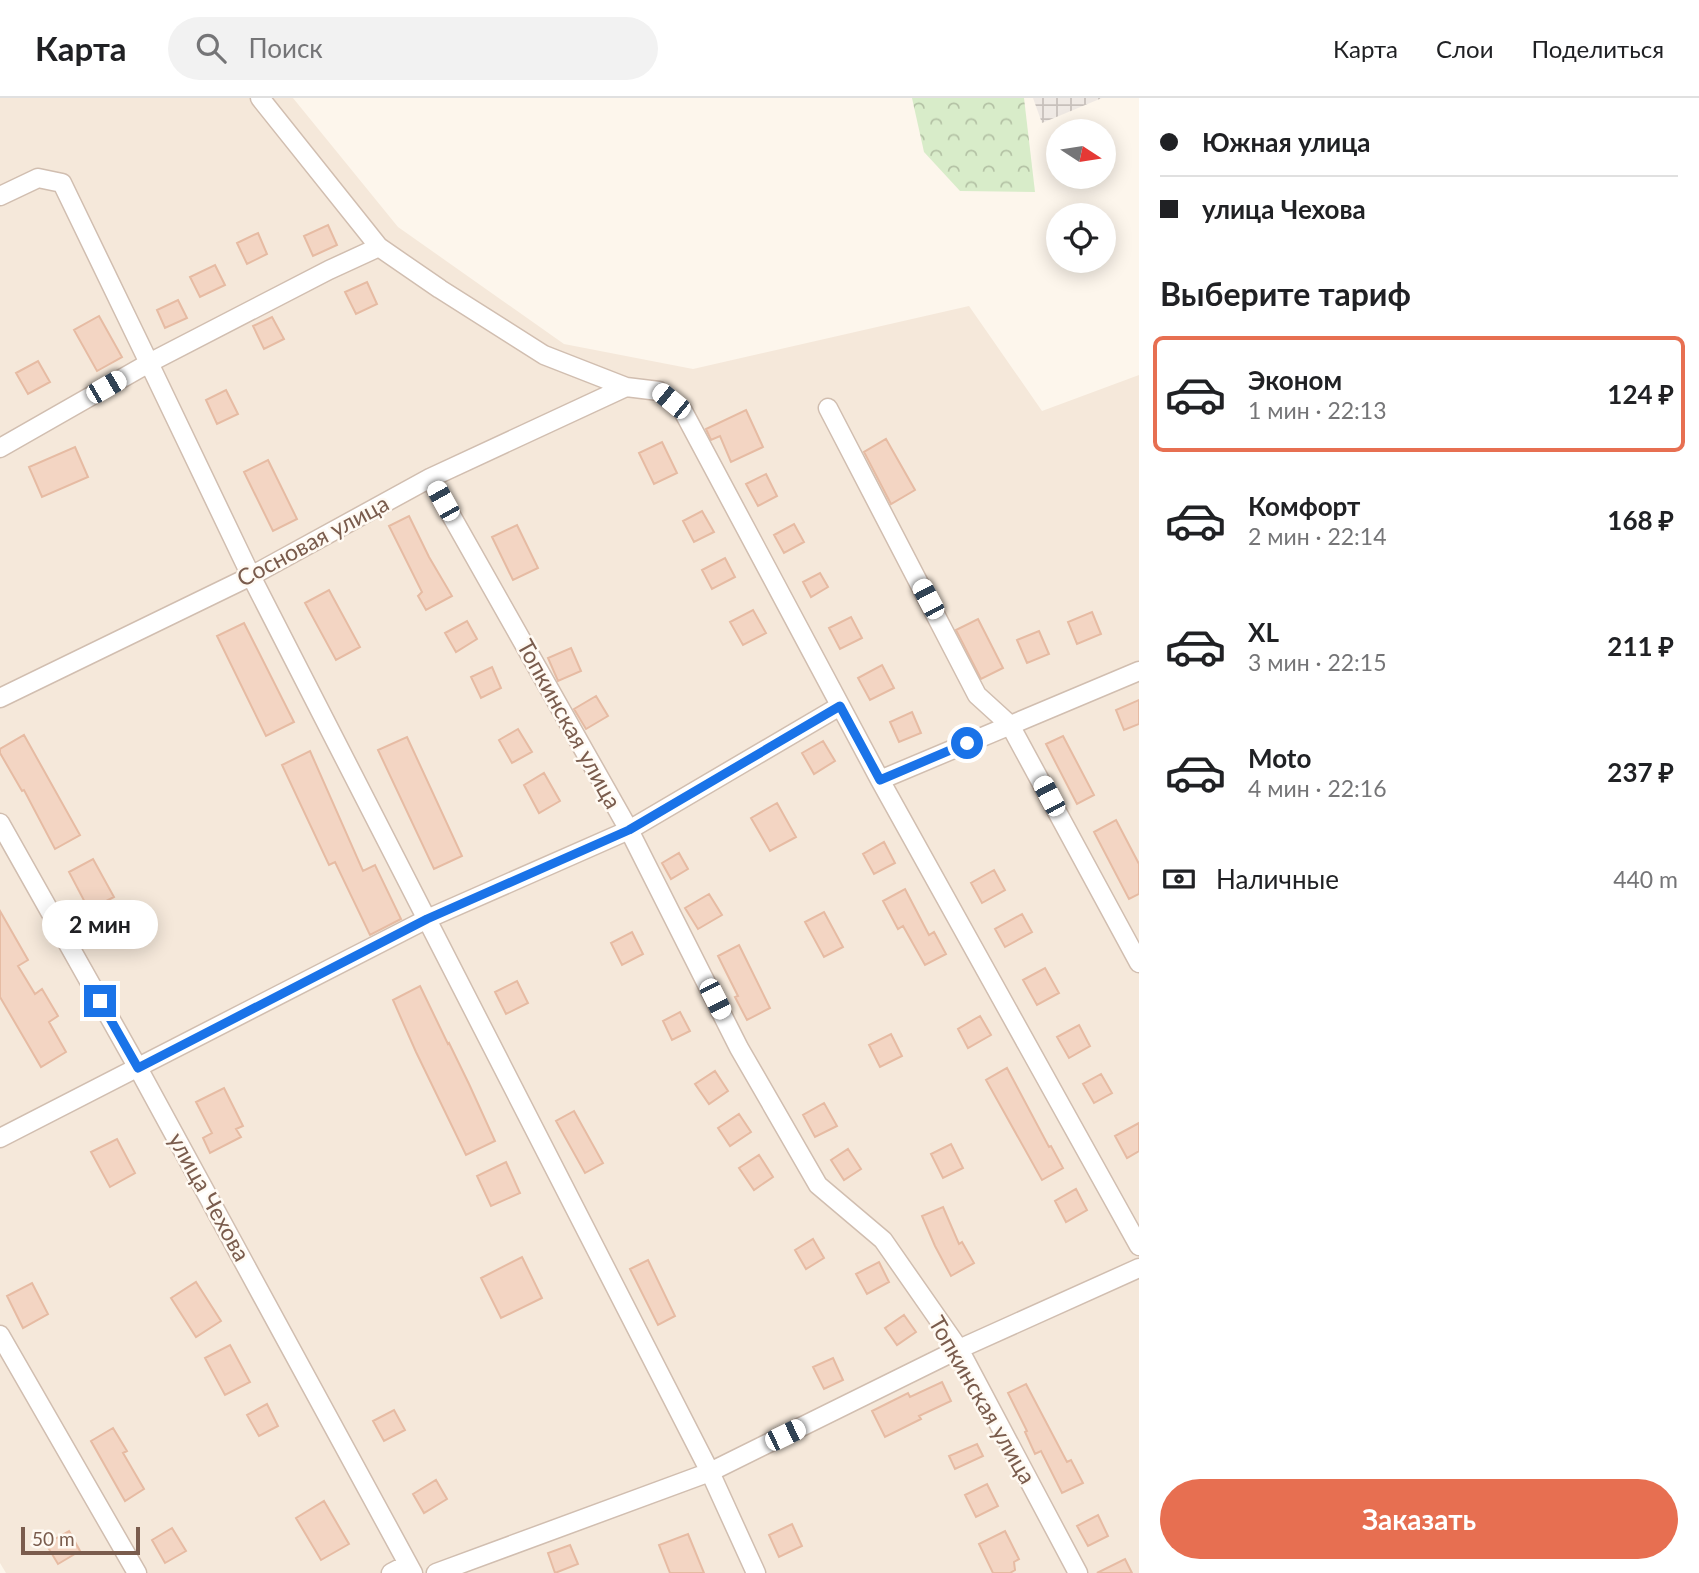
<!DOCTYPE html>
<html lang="ru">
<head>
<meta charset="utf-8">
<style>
  body { margin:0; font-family:Lato,sans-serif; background:#f2f2f2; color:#202124; height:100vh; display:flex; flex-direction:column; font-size:26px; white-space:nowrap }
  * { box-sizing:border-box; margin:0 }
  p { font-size:23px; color:#757577 }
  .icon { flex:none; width:38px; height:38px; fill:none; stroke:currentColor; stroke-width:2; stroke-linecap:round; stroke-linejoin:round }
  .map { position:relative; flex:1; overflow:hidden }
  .panel { display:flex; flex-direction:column; background:#fff; width:560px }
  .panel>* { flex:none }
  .banner { display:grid; align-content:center; height:154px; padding:0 21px; background:#fff }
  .needle { width:46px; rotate:102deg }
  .controls { position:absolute; left:1046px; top:21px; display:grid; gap:14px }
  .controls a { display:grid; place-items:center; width:70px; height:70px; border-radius:50%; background:#fff; box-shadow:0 4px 18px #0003; font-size:35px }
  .scale { position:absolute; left:21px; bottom:18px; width:119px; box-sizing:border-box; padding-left:7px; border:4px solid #7a5c4d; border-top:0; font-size:19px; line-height:24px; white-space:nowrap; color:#7a5c4d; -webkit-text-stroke:5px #fffaf3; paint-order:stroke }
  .end { position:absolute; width:32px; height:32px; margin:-16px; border:9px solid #1a73e8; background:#fff; box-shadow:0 0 0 4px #fff }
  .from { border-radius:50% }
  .bubble { position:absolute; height:49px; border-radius:24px; background:#fff; box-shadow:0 4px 18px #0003; font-size:23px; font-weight:700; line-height:49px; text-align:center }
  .car { position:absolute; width:21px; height:42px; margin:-21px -10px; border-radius:9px; box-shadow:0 0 5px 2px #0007; background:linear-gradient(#fff 24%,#345 0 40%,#fff 0 76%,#345 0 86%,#fff 0) }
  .banner b { display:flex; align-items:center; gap:24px; height:66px; font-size:26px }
  .banner b+b { border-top:2px solid #e0e0e0 }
  .banner i { width:18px; height:18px; background:#202124 }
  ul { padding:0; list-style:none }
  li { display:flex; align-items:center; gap:21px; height:116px; margin:0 14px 10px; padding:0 7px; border:4px solid transparent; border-radius:10px }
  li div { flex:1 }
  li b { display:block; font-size:26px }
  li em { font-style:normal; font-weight:700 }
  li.current { border-color:#e76f51 }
  li>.icon { width:63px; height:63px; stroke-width:1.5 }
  h2 { padding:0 21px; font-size:32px; line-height:84px }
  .pay { display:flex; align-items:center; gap:18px; height:77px; padding:0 21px; font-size:26px }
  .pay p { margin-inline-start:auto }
  .primary-button { display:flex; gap:14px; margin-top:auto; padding:14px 21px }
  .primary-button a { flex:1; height:80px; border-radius:42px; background:#e76f51; color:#fff; font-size:28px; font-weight:700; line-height:80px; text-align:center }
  header { display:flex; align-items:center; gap:42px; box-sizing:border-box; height:98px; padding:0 35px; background:#fff; border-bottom:2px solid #e0e0e0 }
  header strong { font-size:33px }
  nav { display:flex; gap:38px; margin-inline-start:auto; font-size:24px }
  .search { width:490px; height:63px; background:#f2f2f2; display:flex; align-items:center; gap:18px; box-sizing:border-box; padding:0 24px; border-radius:38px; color:#757577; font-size:26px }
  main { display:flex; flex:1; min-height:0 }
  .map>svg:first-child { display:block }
  .residential { fill:#f5e8da }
  .industrial { fill:url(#industrial-grid) }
  .forest { fill:url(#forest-crowns) }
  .building { fill:#f3d5c3; stroke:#e6bba3; stroke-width:2 }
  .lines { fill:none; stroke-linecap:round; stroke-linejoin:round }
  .minor-casing { stroke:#d1beb0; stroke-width:21 }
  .minor { stroke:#fff; stroke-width:18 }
  .route { stroke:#1a73e8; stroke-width:9 }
  .labels { text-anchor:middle; stroke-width:5; stroke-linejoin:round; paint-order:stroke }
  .street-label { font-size:23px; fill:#7a5c4d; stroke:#fffaf3 }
</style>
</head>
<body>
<header>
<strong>Карта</strong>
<div class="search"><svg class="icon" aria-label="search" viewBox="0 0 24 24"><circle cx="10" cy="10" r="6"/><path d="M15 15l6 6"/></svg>Поиск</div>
<nav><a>Карта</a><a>Слои</a><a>Поделиться</a></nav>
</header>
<main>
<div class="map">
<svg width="1139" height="1475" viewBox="0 0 1139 1475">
  <defs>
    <pattern id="industrial-grid" width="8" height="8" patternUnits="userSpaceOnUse" patternTransform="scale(1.75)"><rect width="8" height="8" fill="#efe9e4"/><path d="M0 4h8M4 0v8" fill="none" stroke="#c7c0bb"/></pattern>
    <pattern id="forest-crowns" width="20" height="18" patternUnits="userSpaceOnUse" patternTransform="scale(1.75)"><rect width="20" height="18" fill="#d8ecc9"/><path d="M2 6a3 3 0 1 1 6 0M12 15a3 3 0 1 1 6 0" fill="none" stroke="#b4c2a5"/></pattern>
  </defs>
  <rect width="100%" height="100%" fill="#fdf6ec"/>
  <!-- residential -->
  <path class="residential" d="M0,0H293L398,129L564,246L693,271L969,208L1042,313L1139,277V1475H6L0,1465Z"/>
  <!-- industrial -->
  <path class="industrial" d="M1033,0H1102L1042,25Z"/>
  <!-- forest -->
  <path class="forest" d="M912,0H1024L1035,94L960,93L924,54Z"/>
  <!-- building -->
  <path class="building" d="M328,127L337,147L313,158L304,138Z
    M258,135L267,156L247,166L237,145Z
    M215,167L225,187L200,199L190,179Z
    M367,184L377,206L356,216L345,194Z
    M178,202L187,220L165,230L157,212Z
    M99,218L122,259L97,273L74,232Z
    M272,219L284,241L264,251L253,228Z
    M38,263L50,284L28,296L16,275Z
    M226,292L238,316L217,326L206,302Z
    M746,312L763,349L731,364L720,338L711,342L706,331Z
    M886,341L915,392L891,406L864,354Z
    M662,344L677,375L654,386L639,355Z
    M75,349L88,379L42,399L29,369Z
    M268,362L297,421L273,433L244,374Z
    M766,376L777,398L758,408L746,386Z
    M702,413L714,434L694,444L683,423Z
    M409,418L429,459L452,498L426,512L418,498L422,494L389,428Z
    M794,426L804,444L784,455L774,437Z
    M517,427L538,470L513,482L492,439Z
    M725,460L735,479L712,491L702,472Z
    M820,475L828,489L811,499L803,484Z
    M329,492L360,549L336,562L305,505Z
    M753,512L766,535L743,547L730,524Z
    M1092,514L1101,536L1077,546L1068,524Z
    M851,519L862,540L840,551L829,530Z
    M978,521L1003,570L981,581L956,532Z
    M467,523L477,541L456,554L445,535Z
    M244,525L294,624L266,638L217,538Z
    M1039,533L1049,556L1027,565L1017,542Z
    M571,550L581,573L558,583L548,560Z
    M882,567L894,590L870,602L858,580Z
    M492,569L501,590L481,600L471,579Z
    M596,598L608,618L586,631L574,611Z
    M1139,602V626L1124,632L1116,612Z
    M912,614L921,635L899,644L890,624Z
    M518,631L532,654L512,665L499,642Z
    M24,637L80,737L55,751L24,692L22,693L0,655V651Z
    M1063,638L1094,697L1077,706L1046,646Z
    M407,639L462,758L434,771L378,652Z
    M823,643L835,663L814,676L802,655Z
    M310,653L363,773L375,767L401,821L370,837L335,764L329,767L282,667Z
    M544,675L560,703L539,715L524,687Z
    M777,705L796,739L770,753L751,720Z
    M1116,722L1139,766V796L1129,801L1094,734Z
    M884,744L895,765L874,776L863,756Z
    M679,755L688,771L671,781L662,765Z
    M93,761L114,799L89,812L69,774Z
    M994,772L1005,792L982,805L971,785Z
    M905,791L929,837L934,834L946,856L925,867L903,828L898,831L883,803Z
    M709,796L722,817L698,831L685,810Z
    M0,813L28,862L18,868L35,896L42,891L58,918L49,924L66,954L41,969L0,899Z
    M824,814L843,849L824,859L805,824Z
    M1022,816L1032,834L1005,849L995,831Z
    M632,834L643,856L622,867L611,845Z
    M739,847L770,910L747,922L735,899L738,898L718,858Z
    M1045,870L1059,895L1037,907L1023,882Z
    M517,883L528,905L506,916L495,894Z
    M420,888L448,946L449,945L469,986L495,1043L466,1057L416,954L393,902Z
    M680,914L690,933L672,942L663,923Z
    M980,918L991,937L968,950L958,931Z
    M1079,927L1090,948L1069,960L1057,939Z
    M891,936L902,958L880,969L869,947Z
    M1007,970L1049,1049L1051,1048L1063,1070L1042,1082L986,982Z
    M715,973L728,993L709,1006L695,986Z
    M1101,976L1112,995L1094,1005L1083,986Z
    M224,990L243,1028L236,1031L241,1039L210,1055L203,1040L212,1035L196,1004Z
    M824,1005L837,1028L815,1039L803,1017Z
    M574,1013L603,1065L585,1075L556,1023Z
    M739,1016L751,1034L730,1048L718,1030Z
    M1139,1025V1053L1127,1060L1115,1038Z
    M117,1041L135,1075L110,1089L91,1054Z
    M951,1046L963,1070L943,1080L931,1056Z
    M848,1051L861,1071L844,1082L831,1062Z
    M759,1057L773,1079L754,1092L739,1070Z
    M506,1064L520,1095L491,1108L477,1078Z
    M1076,1091L1087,1112L1066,1124L1055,1103Z
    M943,1109L959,1146L962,1144L974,1165L951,1178L935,1148L922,1118Z
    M813,1141L824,1160L806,1171L795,1152Z
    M522,1159L542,1200L501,1220L481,1180Z
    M648,1162L675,1218L658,1227L630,1171Z
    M879,1164L889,1184L867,1196L856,1176Z
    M196,1184L221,1223L196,1239L171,1200Z
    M32,1185L48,1216L23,1230L7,1198Z
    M904,1217L916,1234L897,1247L885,1230Z
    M230,1247L250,1284L225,1297L205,1260Z
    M833,1260L843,1282L824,1291L813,1269Z
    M942,1284L951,1303L919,1318L921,1321L885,1339L872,1313L908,1295L910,1299Z
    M1026,1286L1067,1364L1071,1362L1083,1385L1062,1395L1041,1353L1035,1356L1025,1334L1027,1333L1008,1295Z
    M267,1306L278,1328L259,1338L247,1317Z
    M394,1312L405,1332L384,1343L373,1323Z
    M113,1330L127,1353L123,1355L144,1391L125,1403L91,1343Z
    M977,1346L983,1358L955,1371L949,1358Z
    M436,1382L447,1401L424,1415L413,1396Z
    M987,1386L998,1408L976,1419L965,1397Z
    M324,1403L349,1446L321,1462L296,1420Z
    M1098,1417L1108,1438L1088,1448L1077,1428Z
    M792,1426L802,1448L779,1459L769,1437Z
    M172,1430L186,1453L165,1465L152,1442Z
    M69,1433L80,1453L58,1466L46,1446Z
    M1005,1433L1019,1461L1014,1464L1015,1472L1010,1475H993L979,1446Z
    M688,1436L704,1475H670L659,1447Z
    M570,1447L578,1466L555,1475L548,1455Z
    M1125,1461L1132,1475H1097Z"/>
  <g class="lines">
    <!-- minor casing -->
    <g class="minor-casing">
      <path id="minor" d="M260,0L379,149
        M0,98L38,80L62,85L149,265L329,172L379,149L440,191L544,257L626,289L659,293L683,313L880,682L1139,1148
        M828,310L977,597L1010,627L1139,865
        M0,350L149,265L251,478L710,1374L756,1475
        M430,380L629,732L739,950L818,1087L883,1142L959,1251L1078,1475
        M0,600L251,478L430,380L626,289
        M880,682L1139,573
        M0,725L138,970L413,1475
        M0,1040L427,821L629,732L840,608
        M0,1237L137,1475
        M391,1475L408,1466
        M436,1475L710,1374L959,1251L1139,1170"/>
    </g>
    <!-- minor -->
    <use href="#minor" class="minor"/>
  </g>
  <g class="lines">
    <!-- route -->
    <path class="route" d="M100,903L138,970L427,821L629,732L840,608L880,682L967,645"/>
  </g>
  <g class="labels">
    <!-- street labels -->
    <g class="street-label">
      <text transform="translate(313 443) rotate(-28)" y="8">Сосновая улица</text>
      <text transform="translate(569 626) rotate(61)" y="8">Топкинская улица</text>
      <text transform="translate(209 1099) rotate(61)" y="8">улица Чехова</text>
      <text transform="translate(982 1302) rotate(60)" y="8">Топкинская улица</text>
    </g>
  </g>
</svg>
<div class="controls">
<a><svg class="needle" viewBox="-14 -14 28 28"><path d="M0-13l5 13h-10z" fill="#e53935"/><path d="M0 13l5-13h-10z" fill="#757577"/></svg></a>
<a><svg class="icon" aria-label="locate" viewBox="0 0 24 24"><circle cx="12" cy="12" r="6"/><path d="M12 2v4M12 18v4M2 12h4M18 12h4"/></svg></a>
</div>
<div class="scale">50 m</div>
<i class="end from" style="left:967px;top:645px"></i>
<i class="end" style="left:100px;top:903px"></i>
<div class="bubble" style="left:42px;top:802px;width:116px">2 мин</div>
<i class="car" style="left:106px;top:289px;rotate:60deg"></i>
<i class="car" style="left:671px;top:303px;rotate:309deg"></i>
<i class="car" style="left:443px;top:403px;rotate:331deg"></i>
<i class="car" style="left:928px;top:501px;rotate:332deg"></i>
<i class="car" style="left:1049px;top:698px;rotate:332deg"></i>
<i class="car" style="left:715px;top:901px;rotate:153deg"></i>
<i class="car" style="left:785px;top:1337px;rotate:64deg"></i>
</div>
<section class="panel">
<div class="banner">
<b><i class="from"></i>Южная улица</b>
<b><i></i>улица Чехова</b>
</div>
<h2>Выберите тариф</h2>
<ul>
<li class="current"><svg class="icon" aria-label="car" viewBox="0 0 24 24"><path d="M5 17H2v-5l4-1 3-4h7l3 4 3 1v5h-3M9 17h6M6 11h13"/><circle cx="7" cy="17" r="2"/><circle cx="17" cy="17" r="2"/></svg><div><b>Эконом</b><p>1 мин · 22:13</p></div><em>124 ₽</em></li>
<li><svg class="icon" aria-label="car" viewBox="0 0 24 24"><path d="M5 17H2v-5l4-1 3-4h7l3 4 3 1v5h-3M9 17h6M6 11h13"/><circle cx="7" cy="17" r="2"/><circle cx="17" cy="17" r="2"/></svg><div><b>Комфорт</b><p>2 мин · 22:14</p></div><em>168 ₽</em></li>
<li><svg class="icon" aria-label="car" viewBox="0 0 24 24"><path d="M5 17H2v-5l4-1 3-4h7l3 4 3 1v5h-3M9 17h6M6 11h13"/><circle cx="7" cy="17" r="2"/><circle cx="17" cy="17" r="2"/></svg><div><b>XL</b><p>3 мин · 22:15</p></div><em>211 ₽</em></li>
<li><svg class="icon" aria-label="car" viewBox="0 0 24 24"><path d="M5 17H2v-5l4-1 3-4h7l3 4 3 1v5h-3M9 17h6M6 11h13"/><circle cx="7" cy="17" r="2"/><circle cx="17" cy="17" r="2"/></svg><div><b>Moto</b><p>4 мин · 22:16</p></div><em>237 ₽</em></li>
</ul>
<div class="pay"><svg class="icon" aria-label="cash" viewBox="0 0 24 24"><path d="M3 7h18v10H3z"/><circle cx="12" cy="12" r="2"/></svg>Наличные<p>440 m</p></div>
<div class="primary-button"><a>Заказать</a></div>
</section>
</main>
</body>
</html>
